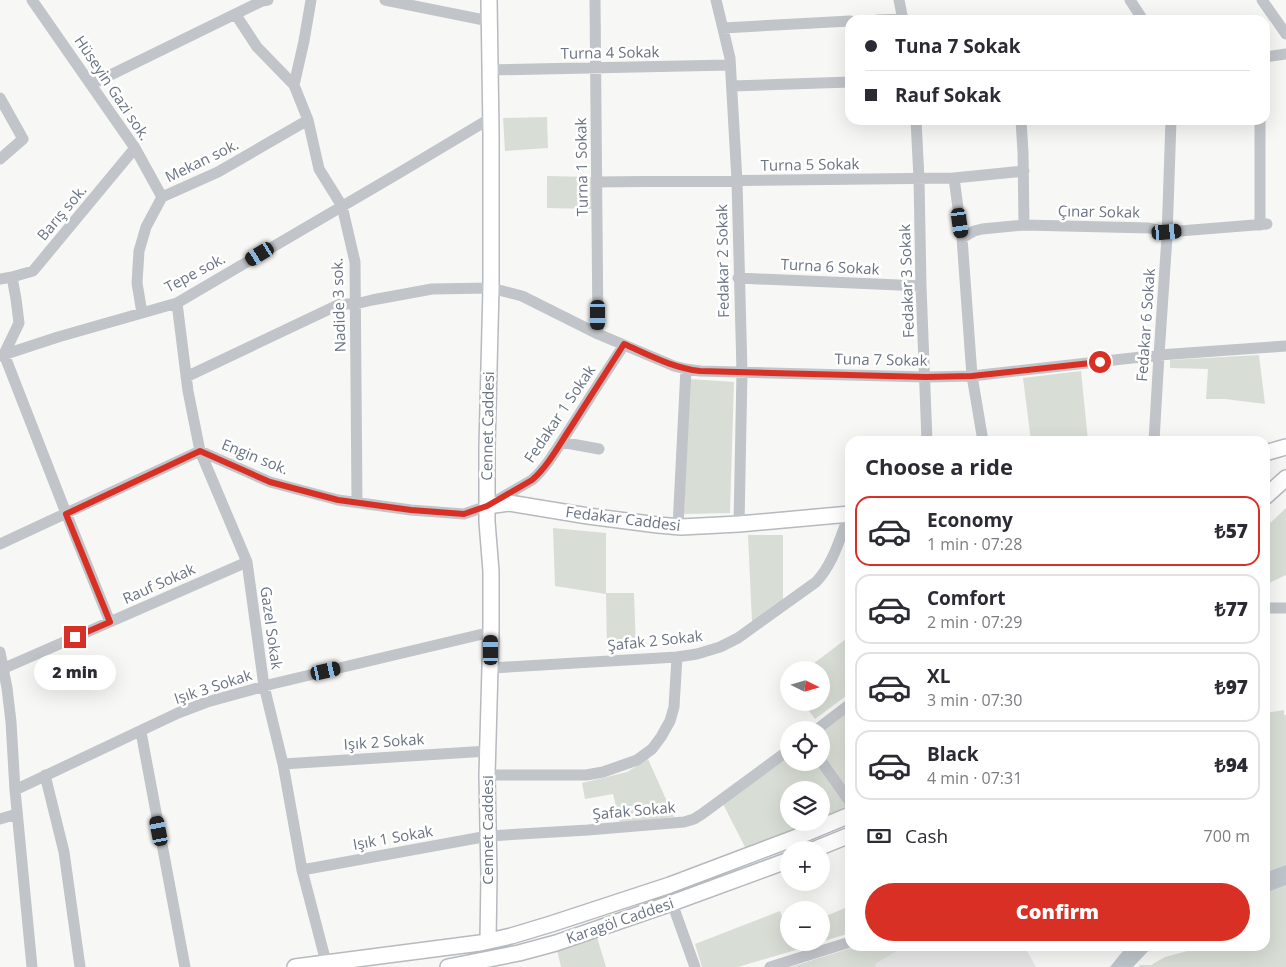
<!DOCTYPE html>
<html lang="en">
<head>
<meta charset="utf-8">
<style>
  body { margin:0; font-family:"Open Sans",sans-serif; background:#f2f2f3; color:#2b2b33; height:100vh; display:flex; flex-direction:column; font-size:19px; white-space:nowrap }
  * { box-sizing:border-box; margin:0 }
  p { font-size:16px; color:#7c7c81 }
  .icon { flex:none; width:28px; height:28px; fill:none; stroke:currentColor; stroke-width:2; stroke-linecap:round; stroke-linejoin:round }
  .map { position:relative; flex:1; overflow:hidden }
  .drawer { position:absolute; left:845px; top:436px; width:425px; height:515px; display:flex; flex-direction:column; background:#fff; border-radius:15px; box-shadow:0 5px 20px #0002 }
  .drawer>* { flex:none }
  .banner { position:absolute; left:845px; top:15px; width:425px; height:110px; border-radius:15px; box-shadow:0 5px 20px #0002; display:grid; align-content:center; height:110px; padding:0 20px; background:#fff }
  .needle { width:32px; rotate:95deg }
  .tools { position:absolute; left:780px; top:661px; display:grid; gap:10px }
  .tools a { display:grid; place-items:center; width:50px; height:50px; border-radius:50%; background:#fff; box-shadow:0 5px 20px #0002; font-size:25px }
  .end { position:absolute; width:22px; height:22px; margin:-11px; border:6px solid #d93025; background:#fff; box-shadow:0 0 0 2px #fff }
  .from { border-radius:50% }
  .bubble { position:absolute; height:35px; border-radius:18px; background:#fff; box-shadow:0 5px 20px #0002; font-size:16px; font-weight:800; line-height:35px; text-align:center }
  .car { position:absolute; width:15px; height:30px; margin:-15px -8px; border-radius:6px; box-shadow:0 0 4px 1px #0007; background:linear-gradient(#222 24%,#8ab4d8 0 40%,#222 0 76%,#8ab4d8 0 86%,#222 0) }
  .banner b { display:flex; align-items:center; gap:18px; height:48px; font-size:19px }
  .banner b+b { border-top:1px solid #e1e1e2 }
  .banner i { width:12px; height:12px; background:#2b2b33 }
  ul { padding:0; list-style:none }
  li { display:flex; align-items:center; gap:15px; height:70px; margin:0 10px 8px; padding:0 10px; border:2px solid #e1e1e2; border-radius:15px }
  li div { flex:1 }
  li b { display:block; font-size:19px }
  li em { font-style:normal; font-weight:800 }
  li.current { border-color:#d93025 }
  li>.icon { width:45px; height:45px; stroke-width:1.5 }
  h2 { padding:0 20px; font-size:22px; line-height:60px }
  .pay { display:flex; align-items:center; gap:12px; height:55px; padding:0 20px; font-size:19px }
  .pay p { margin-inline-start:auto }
  .button { display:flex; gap:10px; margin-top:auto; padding:10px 20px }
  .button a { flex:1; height:58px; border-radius:30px; background:#d93025; color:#fff; font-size:20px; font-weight:800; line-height:58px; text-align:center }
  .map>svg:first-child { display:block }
  .built { fill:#e5e6e5 }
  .green { fill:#d8ded6 }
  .water { fill:#bec5ca }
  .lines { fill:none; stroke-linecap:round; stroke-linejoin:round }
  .secondary-casing { stroke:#b6b9be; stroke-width:18 }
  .street { stroke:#c1c4c8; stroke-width:11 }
  .secondary { stroke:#fff; stroke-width:15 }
  .route { stroke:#d93025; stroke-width:6 }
  .labels { text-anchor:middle; stroke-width:5; stroke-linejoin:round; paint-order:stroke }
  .street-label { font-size:15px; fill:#6a7482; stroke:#fff }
</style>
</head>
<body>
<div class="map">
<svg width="1286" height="967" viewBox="0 0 1286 967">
  <rect width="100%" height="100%" fill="#f7f7f5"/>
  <!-- built -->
  <path class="built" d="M858,946H1024L1036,967H791Z"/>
  <!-- green -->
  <path class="green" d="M547,117L548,148L505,151L503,118Z
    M547,176L593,177L592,209L547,208Z
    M1259,355L1265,404L1225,399H1206L1208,369L1170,368V360Z
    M1081,371L1088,441H1031L1023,378Z
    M690,379L734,382L730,513L684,514Z
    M1286,508V575L1265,585V528Z
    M553,528L606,533V593H634L636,649L607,650L606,594L555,586Z
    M748,535H783V601L752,622Z
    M850,636V693L815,719L803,703L821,702V670H805Z
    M850,708V793L821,754V730Z
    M1284,710V715H1286V967H1138L1140,965H1151L1165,957L1206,946H1265V909L1270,908L1265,893V713Z
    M789,757V762L816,763L850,809L821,820V790H789V822L815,823L746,849L723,804Z
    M648,759L674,817L620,823L613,794L585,799L582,783L627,772Z
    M850,906V933L821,942V918Z
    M780,911L789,935V942L819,943L738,967H702L695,944Z
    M597,937L606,967H561L557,950Z
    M858,946H905L875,964L876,967H791Z"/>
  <!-- water -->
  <path class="water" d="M1286,865V885L1265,893V873Z
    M1127,946H1153L1133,967H1110Z"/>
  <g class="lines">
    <!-- secondary casing -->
    <g class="secondary-casing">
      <path id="secondary" d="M1265,453L1286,447
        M1265,497L1286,478
        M487,506L509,503L588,516L658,525L681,527L739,524L850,514
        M813,850L850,835
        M488,941L489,876L487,775L491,632V571L487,522V447L491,288V132L489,0
        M295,967L480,943L511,936L551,924L670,885L797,837L850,815
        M448,967L519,953L556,943L672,903L789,860"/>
    </g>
    <!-- street -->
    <path class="street" d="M32,0L135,148L162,197
      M311,0L304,41L294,85L308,120L319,169L342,206L355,262L357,502
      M385,0L489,21
      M595,0L598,334
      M716,0L730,58L737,181L742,372L739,524
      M899,0L903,20
      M1130,0L1143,20
      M1262,0L1286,34
      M236,15L257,47L294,85
      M877,20L903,19
      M723,28L850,21
      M1265,57L1286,54
      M490,70L730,65
      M92,84L262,1L268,0
      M732,86L850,82
      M0,98L23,139L0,159
      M916,120L919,179L921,286L927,441
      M1021,120L1023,152L1024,225
      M954,178L962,238L972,376L983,441
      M597,182L954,178L1024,171
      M1260,225V120
      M962,238L974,231L982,229L1024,225L1149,228L1167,232L1267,224
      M12,277L16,299L19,323L4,354L66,513L110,622
      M738,278L921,286
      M0,279L12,277L33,271L135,148
      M177,303L188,391L200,451L247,562L264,686L283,764L302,870L326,962
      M142,313L137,283L139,251L146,227L162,197L218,172L308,120
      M0,356L58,337L177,303L399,173L491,118
      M186,377L340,304H356L372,300L432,289L491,288L522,296L598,334L674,366L686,369L700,371L926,377L972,376L1159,355L1286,346
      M1154,441L1159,355L1167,237L1171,120
      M561,442L599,449
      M678,526L686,369
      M0,544L200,451L270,482L338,500L411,510L464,514L487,506L532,480C548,466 559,445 571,427C589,399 606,372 624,345
      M1265,608H1286
      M0,652L7,688L11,722L15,790L32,967
      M491,668L677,657L697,654L720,647L738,638L816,582C833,564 840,538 849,515
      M0,670L247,562
      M816,730L850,704
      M141,732L185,967
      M821,761L850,802
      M283,764L488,751
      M45,775L64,852L80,967
      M487,775H586L603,772L637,760L652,749L661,737L670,721L674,707L677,657
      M15,790L178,713L207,702L272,684L491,632
      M0,819L17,814
      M302,870L488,836L588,830L684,822L694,819L702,814L789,750
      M672,903L695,967
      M770,967L850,942"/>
    <!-- secondary -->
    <use href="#secondary" class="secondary"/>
  </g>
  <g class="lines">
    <!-- route -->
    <path class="route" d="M75,637L110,622L66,514L200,451L270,482L338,500L411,510L464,514L487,506L532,480C548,466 559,445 571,427C589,399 606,372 624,344C649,355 673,368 700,371L926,377L972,376L1100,362"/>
  </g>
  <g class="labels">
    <!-- street labels -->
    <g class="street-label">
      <text transform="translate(610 53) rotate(-1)" y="5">Turna 4 Sokak</text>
      <text transform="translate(112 88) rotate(56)" y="5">Hüseyin Gazi sok.</text>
      <text transform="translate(202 161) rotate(-26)" y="5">Mekan sok.</text>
      <text transform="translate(810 165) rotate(-1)" y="5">Turna 5 Sokak</text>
      <text transform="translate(582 167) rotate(-91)" y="5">Turna 1 Sokak</text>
      <text transform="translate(1099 212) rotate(1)" y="5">Çınar Sokak</text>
      <text transform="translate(62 213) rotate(-50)" y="5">Barış sok.</text>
      <text transform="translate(723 261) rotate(-91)" y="5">Fedakar 2 Sokak</text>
      <text transform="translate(830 267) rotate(3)" y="5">Turna 6 Sokak</text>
      <text transform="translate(195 273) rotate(-28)" y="5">Tepe sok.</text>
      <text transform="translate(907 281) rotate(-92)" y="5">Fedakar 3 Sokak</text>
      <text transform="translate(339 305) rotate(-92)" y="5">Nadide 3 sok.</text>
      <text transform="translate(1146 325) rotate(-86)" y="5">Fedakar 6 Sokak</text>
      <text transform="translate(881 360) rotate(1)" y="5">Tuna 7 Sokak</text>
      <text transform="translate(560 414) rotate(-56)" y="5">Fedakar 1 Sokak</text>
      <text transform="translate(488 426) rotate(-89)" y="5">Cennet Caddesi</text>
      <text transform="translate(255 457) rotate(22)" y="5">Engin sok.</text>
      <text transform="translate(623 519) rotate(7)" y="5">Fedakar Caddesi</text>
      <text transform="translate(159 584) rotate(-24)" y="5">Rauf Sokak</text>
      <text transform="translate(271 628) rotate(82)" y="5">Gazel Sokak</text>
      <text transform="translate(655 641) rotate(-6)" y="5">Şafak 2 Sokak</text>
      <text transform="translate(213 687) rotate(-18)" y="5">Işık 3 Sokak</text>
      <text transform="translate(384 742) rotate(-4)" y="5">Işık 2 Sokak</text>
      <text transform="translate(634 811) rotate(-5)" y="5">Şafak Sokak</text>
      <text transform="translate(488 830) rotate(-90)" y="5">Cennet Caddesi</text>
      <text transform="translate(393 838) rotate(-10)" y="5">Işık 1 Sokak</text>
      <text transform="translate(620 921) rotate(-19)" y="5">Karagöl Caddesi</text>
    </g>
  </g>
</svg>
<div class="tools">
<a><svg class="needle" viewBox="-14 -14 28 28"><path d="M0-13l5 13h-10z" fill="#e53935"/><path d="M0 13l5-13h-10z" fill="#7c7c81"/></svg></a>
<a><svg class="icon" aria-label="locate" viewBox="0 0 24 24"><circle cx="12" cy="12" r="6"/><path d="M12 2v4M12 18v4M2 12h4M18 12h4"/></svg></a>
<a><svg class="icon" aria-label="layers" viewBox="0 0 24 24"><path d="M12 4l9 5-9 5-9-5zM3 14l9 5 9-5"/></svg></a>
<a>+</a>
<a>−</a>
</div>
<i class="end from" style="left:1100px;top:362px"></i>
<i class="end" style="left:75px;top:637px"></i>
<div class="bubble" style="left:34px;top:655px;width:82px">2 min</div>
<i class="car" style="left:960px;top:223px;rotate:172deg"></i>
<i class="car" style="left:1167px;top:232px;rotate:85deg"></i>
<i class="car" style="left:260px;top:254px;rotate:239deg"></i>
<i class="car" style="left:598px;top:315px;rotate:180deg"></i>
<i class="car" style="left:491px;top:650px;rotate:0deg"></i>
<i class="car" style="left:326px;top:671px;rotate:77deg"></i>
<i class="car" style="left:159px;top:831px;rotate:349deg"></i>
<div class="banner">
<b><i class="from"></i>Tuna 7 Sokak</b>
<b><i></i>Rauf Sokak</b>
</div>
<section class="drawer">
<h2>Choose a ride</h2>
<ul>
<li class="current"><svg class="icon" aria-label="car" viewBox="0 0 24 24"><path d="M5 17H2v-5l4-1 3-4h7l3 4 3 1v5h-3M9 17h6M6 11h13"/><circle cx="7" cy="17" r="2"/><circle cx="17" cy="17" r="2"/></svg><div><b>Economy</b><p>1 min · 07:28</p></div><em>₺57</em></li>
<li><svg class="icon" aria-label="car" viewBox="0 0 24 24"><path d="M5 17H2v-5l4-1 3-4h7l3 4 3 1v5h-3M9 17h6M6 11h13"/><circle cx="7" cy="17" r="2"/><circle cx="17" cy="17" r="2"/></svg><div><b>Comfort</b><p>2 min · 07:29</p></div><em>₺77</em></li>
<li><svg class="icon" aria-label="car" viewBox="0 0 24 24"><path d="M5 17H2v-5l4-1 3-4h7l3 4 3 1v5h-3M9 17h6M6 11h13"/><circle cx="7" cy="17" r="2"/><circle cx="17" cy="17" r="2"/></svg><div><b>XL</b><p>3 min · 07:30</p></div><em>₺97</em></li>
<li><svg class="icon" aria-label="car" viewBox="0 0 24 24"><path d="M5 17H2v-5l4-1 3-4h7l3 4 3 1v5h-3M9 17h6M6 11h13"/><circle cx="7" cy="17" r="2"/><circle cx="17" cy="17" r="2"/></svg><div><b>Black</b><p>4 min · 07:31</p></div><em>₺94</em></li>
</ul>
<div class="pay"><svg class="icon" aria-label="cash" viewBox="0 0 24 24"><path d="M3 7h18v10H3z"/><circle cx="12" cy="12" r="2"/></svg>Cash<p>700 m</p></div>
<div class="button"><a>Confirm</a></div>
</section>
</div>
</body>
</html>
